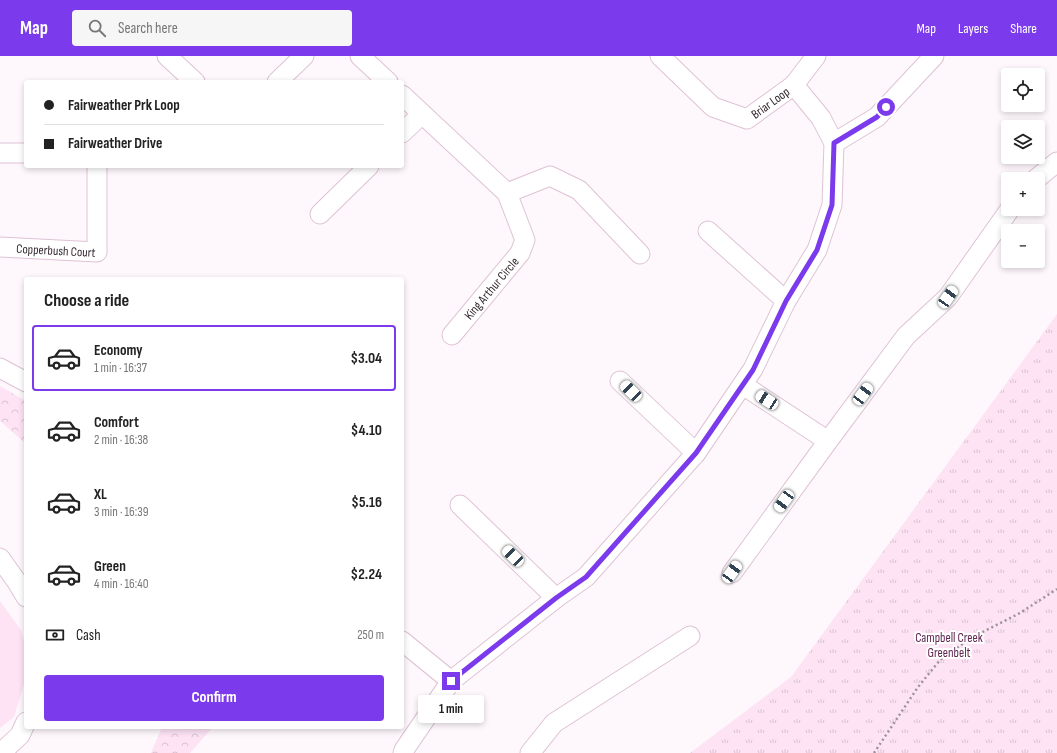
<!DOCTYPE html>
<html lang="en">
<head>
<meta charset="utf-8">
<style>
  body { margin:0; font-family:"Sofia Sans Condensed",sans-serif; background:#f6f6f6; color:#222; height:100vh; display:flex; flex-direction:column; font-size:15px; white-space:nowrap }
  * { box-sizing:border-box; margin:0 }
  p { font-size:13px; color:#767676 }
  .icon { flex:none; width:22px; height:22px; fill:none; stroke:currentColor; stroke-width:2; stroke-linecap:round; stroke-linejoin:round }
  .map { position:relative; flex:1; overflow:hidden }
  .side { position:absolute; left:24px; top:221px; width:380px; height:452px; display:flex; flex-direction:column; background:#fff; border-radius:4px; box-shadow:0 2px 6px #0003 }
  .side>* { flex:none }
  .top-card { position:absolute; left:24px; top:24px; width:380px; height:88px; border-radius:4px; box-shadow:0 2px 6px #0003; display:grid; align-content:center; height:88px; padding:0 20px; background:#fff }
  .controls { position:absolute; left:1001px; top:12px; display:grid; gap:8px }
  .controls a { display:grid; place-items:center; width:44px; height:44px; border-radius:4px; background:#fff; box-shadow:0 2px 6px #0003; font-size:20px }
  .end { position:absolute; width:18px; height:18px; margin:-9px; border:5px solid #7c3aed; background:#fff; box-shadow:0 0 0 2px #fff }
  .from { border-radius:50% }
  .bubble { position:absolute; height:28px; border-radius:4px; background:#fff; box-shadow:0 2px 6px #0003; font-size:13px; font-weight:700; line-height:28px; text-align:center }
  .car { position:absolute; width:12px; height:24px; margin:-12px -6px; border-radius:5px; box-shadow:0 0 3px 1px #0007; background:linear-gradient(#fff 24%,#345 0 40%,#fff 0 76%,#345 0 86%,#fff 0) }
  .top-card b { display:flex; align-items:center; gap:14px; height:38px; font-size:15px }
  .top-card b+b { border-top:1px solid #e0e0e0 }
  .top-card i { width:10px; height:10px; background:#222 }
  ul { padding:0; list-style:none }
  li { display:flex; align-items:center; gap:12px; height:66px; margin:0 8px 6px; padding:0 12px; border:2px solid transparent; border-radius:4px }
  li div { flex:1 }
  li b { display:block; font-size:15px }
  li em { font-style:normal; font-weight:700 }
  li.on { border-color:#7c3aed }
  li>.icon { width:36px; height:36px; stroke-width:1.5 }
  h2 { padding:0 20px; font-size:18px; line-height:48px }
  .pay { display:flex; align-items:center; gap:10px; height:44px; padding:0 20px; font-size:15px }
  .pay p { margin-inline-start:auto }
  .action { display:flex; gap:8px; margin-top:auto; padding:8px 20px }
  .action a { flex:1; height:46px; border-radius:4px; background:#7c3aed; color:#fff; font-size:16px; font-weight:700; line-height:46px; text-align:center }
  header { display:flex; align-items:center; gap:24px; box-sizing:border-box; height:56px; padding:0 20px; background:#7c3aed; color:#fff }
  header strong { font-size:19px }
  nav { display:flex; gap:22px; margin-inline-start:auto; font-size:14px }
  .search { width:280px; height:36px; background:#f6f6f6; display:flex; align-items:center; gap:10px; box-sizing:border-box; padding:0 14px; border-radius:4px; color:#767676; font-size:15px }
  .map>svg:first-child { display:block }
  .grass { fill:#fde3f4 }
  .forest { fill:url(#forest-crowns) }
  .park { fill:url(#park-tufts) }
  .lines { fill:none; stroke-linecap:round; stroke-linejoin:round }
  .minor-casing { stroke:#dfc2d5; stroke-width:21 }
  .path { stroke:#9c9399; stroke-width:2.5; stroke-dasharray:2 3; stroke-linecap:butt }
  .minor { stroke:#fff; stroke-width:19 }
  .route { stroke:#7c3aed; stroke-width:5 }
  .labels { text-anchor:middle; stroke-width:4; stroke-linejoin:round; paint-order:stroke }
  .street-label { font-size:13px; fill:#352a31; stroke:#fff }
  .park-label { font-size:13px; fill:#612651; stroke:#fff }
</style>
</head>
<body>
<header>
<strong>Map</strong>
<div class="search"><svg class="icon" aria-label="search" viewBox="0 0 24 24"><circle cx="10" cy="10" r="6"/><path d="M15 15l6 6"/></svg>Search here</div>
<nav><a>Map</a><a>Layers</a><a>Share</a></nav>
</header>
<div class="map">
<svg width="1057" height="697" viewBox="0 0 1057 697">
  <defs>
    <pattern id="forest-crowns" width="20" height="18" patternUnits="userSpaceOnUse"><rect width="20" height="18" fill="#fde3f4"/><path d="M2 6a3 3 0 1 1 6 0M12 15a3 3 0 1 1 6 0" fill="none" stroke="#d9c3d2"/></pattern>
    <pattern id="park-tufts" width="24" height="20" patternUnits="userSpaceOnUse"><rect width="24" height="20" fill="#fde3f4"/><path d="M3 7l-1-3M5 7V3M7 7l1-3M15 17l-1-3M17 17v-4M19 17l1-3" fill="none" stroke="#d9c3d2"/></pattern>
  </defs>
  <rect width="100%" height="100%" fill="#fef8fc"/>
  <!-- grass -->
  <path class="grass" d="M0,545L21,574L26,591V622L14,661L0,672Z"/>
  <!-- forest -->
  <path class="forest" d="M0,330L26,345V388L0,365Z
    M162,671H213L190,697H151Z"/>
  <!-- park -->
  <path class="park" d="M1057,258V697H690L791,621Z"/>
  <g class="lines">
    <!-- minor casing -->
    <g class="minor-casing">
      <g id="minor">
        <path d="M167,0L195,26"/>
        <path d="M360,0L388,26"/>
        <path id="s1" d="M660,0L713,51L747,63L794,29L816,0"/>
        <path d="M277,26L304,0"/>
        <path d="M402,39L507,137L525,184L520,197L452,279"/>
        <path d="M402,77L422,58"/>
        <path d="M834,87L877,61L934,0"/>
        <path d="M0,97H26"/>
        <path d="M1036,123L1057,106"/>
        <path d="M507,137L550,120L579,134L640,198"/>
        <path d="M320,158L369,110"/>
        <path d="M708,175L786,245"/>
        <path id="s2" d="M0,191L97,196V110"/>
        <path d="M0,312L26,326"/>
        <path d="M620,325L696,397"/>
        <path d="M743,329L828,385"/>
        <path d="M460,449L556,542"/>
        <path d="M0,502L17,526L26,541"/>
        <path d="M732,517L828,385L906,280L948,241L1010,153"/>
        <path d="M402,585L451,625"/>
        <path d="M1,697L20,679L26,666"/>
        <path d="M403,697L404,694L451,625L556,542L586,521L696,397L753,313L786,245L817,194L832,149L834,87L821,62L794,29"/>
        <path d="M530,697L554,667L690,580"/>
      </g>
    </g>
    <!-- path -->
    <path class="path" d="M874,697L918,631L940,604L971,582L1020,557L1057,533"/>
    <!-- minor -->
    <use href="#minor" class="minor"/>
  </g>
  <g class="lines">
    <!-- route -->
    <path class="route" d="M451,625L556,542L586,521L696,397L753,314L786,245L817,194L832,149L834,87L877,61L886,51"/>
  </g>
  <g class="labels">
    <!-- street labels -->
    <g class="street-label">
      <text dy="5" stroke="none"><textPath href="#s1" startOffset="138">Briar Loop</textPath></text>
      <text dy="5" stroke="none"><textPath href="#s2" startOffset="56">Copperbush Court</textPath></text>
      <text transform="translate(491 232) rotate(-50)" y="5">King Arthur Circle</text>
    </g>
    <!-- park labels -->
    <g class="park-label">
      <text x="949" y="586">Campbell Creek<tspan x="949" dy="15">Greenbelt</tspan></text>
    </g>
  </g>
</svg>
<div class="controls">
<a><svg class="icon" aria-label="locate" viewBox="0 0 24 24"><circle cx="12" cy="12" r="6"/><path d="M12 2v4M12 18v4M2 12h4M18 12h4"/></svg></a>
<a><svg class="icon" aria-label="layers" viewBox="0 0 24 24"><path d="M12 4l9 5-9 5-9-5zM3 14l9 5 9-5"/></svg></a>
<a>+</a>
<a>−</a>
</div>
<i class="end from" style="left:886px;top:51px"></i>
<i class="end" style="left:451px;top:625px"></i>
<div class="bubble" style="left:418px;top:639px;width:66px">1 min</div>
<i class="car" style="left:948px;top:241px;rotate:35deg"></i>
<i class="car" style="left:631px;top:335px;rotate:314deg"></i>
<i class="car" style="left:863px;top:338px;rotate:37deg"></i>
<i class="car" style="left:767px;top:344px;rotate:303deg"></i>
<i class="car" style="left:784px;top:445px;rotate:216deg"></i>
<i class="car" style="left:513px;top:500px;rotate:314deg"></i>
<i class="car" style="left:732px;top:516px;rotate:36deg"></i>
<div class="top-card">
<b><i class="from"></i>Fairweather Prk Loop</b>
<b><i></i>Fairweather Drive</b>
</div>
<section class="side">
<h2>Choose a ride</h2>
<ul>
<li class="on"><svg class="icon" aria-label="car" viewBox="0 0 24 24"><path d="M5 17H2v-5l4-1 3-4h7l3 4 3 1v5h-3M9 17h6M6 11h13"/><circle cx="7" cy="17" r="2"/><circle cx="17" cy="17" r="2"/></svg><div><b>Economy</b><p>1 min · 16:37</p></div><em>$3.04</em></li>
<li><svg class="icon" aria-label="car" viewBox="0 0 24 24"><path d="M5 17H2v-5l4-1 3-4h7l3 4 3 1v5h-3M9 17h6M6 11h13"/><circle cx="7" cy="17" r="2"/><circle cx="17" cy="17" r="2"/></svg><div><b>Comfort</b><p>2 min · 16:38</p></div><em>$4.10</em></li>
<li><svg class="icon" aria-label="car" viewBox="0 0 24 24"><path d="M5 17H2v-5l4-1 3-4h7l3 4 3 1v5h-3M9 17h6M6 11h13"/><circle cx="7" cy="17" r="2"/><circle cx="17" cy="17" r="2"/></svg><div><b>XL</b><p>3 min · 16:39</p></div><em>$5.16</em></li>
<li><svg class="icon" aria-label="car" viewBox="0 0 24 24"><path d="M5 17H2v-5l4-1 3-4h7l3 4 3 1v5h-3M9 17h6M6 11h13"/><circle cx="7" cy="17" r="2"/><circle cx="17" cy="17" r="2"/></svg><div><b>Green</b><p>4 min · 16:40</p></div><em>$2.24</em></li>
</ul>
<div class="pay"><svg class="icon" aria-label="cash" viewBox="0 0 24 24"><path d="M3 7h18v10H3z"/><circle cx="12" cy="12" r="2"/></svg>Cash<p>250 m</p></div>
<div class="action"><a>Confirm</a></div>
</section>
</div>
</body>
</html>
